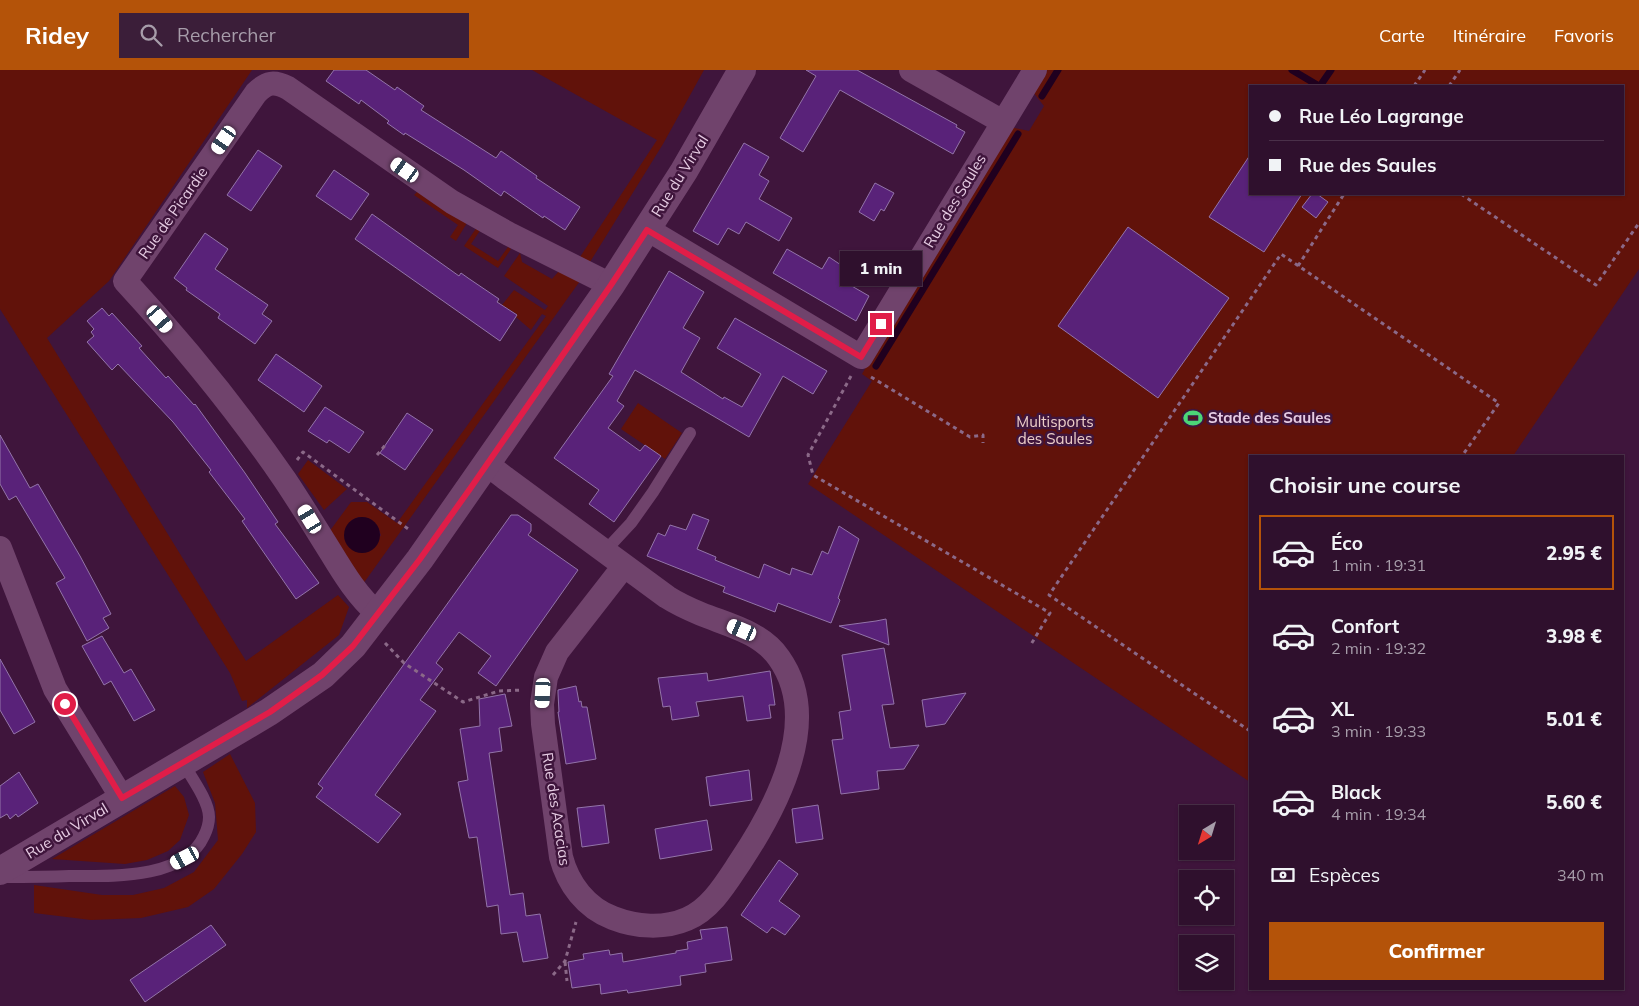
<!DOCTYPE html>
<html lang="fr">
<head>
<meta charset="utf-8">
<style>
  body { margin:0; font-family:Mulish,sans-serif; background:#3b1e39; color:#f1f3f6; height:100vh; display:flex; flex-direction:column; font-size:19px; white-space:nowrap }
  * { box-sizing:border-box; margin:0 }
  p { font-size:16px; color:#a79daa }
  .icon { flex:none; width:28px; height:28px; fill:none; stroke:currentColor; stroke-width:2; stroke-linecap:round; stroke-linejoin:round }
  .map { position:relative; flex:1; overflow:hidden }
  .side { position:absolute; left:1249px; top:385px; width:375px; height:535px; display:flex; flex-direction:column; background:#2f102d; border-radius:0px; box-shadow:0 1px 4px #0004,0 0 0 1px #4a3049 }
  .side>* { flex:none }
  .banner { position:absolute; left:1249px; top:15px; width:375px; height:110px; border-radius:0px; box-shadow:0 1px 4px #0004,0 0 0 1px #4a3049; display:grid; align-content:center; height:110px; padding:0 20px; background:#2f102d }
  .needle { width:32px; rotate:218deg }
  .buttons { position:absolute; left:1179px; top:735px; display:grid; gap:10px }
  .buttons a { display:grid; place-items:center; width:55px; height:55px; border-radius:0px; background:#2f102d; box-shadow:0 1px 4px #0004,0 0 0 1px #4a3049; font-size:25px }
  .end { position:absolute; width:22px; height:22px; margin:-11px; border:6px solid #e11d48; background:#fff; box-shadow:0 0 0 2px #fff }
  .from { border-radius:50% }
  .bubble { position:absolute; height:35px; border-radius:0px; background:#2f102d; box-shadow:0 1px 4px #0004,0 0 0 1px #4a3049; font-size:16px; font-weight:800; line-height:35px; text-align:center }
  .car { position:absolute; width:15px; height:30px; margin:-15px -8px; border-radius:6px; box-shadow:0 0 4px 1px #0007; background:linear-gradient(#fff 24%,#345 0 40%,#fff 0 76%,#345 0 86%,#fff 0) }
  .banner b { display:flex; align-items:center; gap:18px; height:48px; font-size:19px }
  .banner b+b { border-top:1px solid #4a3049 }
  .banner i { width:12px; height:12px; background:#f1f3f6 }
  ul { padding:0; list-style:none }
  li { display:flex; align-items:center; gap:15px; height:75px; margin:0 10px 8px; padding:0 10px; border:2px solid transparent; border-radius:0px }
  li div { flex:1 }
  li b { display:block; font-size:19px }
  li em { font-style:normal; font-weight:800 }
  li.selected { border-color:#b45309 }
  li>.icon { width:45px; height:45px; stroke-width:1.5 }
  h2 { padding:0 20px; font-size:22px; line-height:60px }
  .pay { display:flex; align-items:center; gap:12px; height:55px; padding:0 20px; font-size:19px }
  .pay p { margin-inline-start:auto }
  .action { display:flex; gap:10px; margin-top:auto; padding:10px 20px }
  .action a { flex:1; height:58px; border-radius:0px; background:#b45309; color:#fff; font-size:20px; font-weight:800; line-height:58px; text-align:center }
  header { display:flex; align-items:center; gap:30px; box-sizing:border-box; height:70px; padding:0 25px; background:#b45309; color:#fff }
  header strong { font-size:24px }
  nav { display:flex; gap:28px; margin-inline-start:auto; font-size:18px }
  .search { width:350px; height:45px; background:#3b1e39; display:flex; align-items:center; gap:12px; box-sizing:border-box; padding:0 18px; border-radius:0px; color:#a79daa; font-size:19px }
  .map>svg:first-child { display:block }
  .green { fill:#61120a; fill-rule:evenodd }
  .water { fill:#20001f }
  .lines { fill:none; stroke-linecap:round; stroke-linejoin:round }
  .stream { stroke:#20001f; stroke-width:7 }
  .building { fill:#592279; stroke:#9374a9 }
  .path { stroke:#8b6988; stroke-width:3; stroke-dasharray:4 4; stroke-linecap:butt }
  .service { stroke:#70436c; stroke-width:12 }
  .minor { stroke:#70436c; stroke-width:24 }
  .tertiary { stroke:#70436c; stroke-width:28 }
  .route { stroke:#e11d48; stroke-width:6 }
  .labels { text-anchor:middle; stroke-width:5; stroke-linejoin:round; paint-order:stroke }
  .street-label { font-size:15px; fill:#e6cce3; stroke:#3f153c }
  .poi-label { font-size:15px; font-weight:bold; fill:#e6cce3; stroke:#3f153c; text-anchor:start }
  .park-label { font-size:15px; fill:#eccec8; stroke:#3f153c }
</style>
</head>
<body>
<header>
<strong>Ridey</strong>
<div class="search"><svg class="icon" aria-label="search" viewBox="0 0 24 24"><circle cx="10" cy="10" r="6"/><path d="M15 15l6 6"/></svg>Rechercher</div>
<nav><a>Carte</a><a>Itinéraire</a><a>Favoris</a></nav>
</header>
<div class="map">
<svg width="1639" height="936" viewBox="0 0 1639 936">
  <rect width="100%" height="100%" fill="#3f153c"/>
  <!-- green -->
  <path class="green" d="M0,0H252L109,211L47,268L246,591L338,525L349,537L339,565L247,638V630L242,631L230,603L0,239Z
    M532,0H704L663,74L590,192L580,187L657,70Z
    M1047,0H1639V199L1513,386H1250V712L808,414L872,311L862,304L1010,57L1029,61L1044,36L1033,22ZM1250,16H1622V124H1250Z
    M418,121L467,153L456,171L450,167L458,155L414,125Z
    M477,157L481,159L471,174L498,191L508,177L511,179L498,198L464,176Z
    M520,183L522,192L552,209L559,201L580,211L363,514L329,462L351,432H367L397,453L546,246L542,244L531,260L516,247L517,244L502,235L514,220L545,240L548,236L504,206ZM359,447C372,451 378,452 381,466L347,456L352,450Z
    M638,333L682,363L665,389L621,359Z
    M308,390L347,419L324,440L298,404Z
    M230,684L255,733L256,762L242,784L214,819L188,837L141,848L91,850L34,843V815L102,825H133L164,818L194,802L218,770L215,733L203,702Z
    M175,716L184,727L189,745L180,770L168,781L147,790L125,794L52,789Z"/>
  <!-- water -->
  <path class="water" d="M344 465a18 18 0 1 1 36 0a18 18 0 1 1-36 0Z"/>
  <g class="lines">
    <!-- stream -->
    <path class="stream" d="M1292,0L1319,16
      M1320,16L1331,0
      M1042,26L1058,0
      M876,296L1018,64"/>
  </g>
  <!-- building -->
  <path class="building" d="M334,0H366L395,20L397,17L424,36L421,40L496,88L501,81L537,106L536,108L580,137L565,160L544,146L543,148L504,121L501,126L464,100L405,63L404,65L387,53L389,51L361,30L359,34L326,11Z
    M806,0H857L957,55L956,57L965,62L953,84L840,20L803,82L780,68L816,6Z
    M744,73L769,87L759,105L769,111L759,129L792,148L779,171L746,152L739,164L728,158L718,175L693,161Z
    M258,80L282,96L251,141L227,125Z
    M1250,85V124H1302L1264,182L1209,147Z
    M334,100L369,124L351,150L316,126Z
    M875,113L894,123L884,141L881,139L874,151L859,142Z
    M1312,124H1317L1328,132L1316,148L1302,137Z
    M372,144L459,206L461,203L468,208L499,229L497,232L517,245L500,271L355,169Z
    M1128,157L1229,228L1158,328L1058,256Z
    M205,163L228,179L215,199L268,235L262,244L272,251L255,274L218,248L220,244L186,220L187,218L174,208Z
    M787,179L822,199L829,187L856,205L850,215L869,226L856,251L773,203Z
    M669,201L704,222L683,258L700,268L681,302L723,329L724,327L742,337L761,304L717,278L735,248L827,301L813,324L783,306L749,367L635,300L617,331L624,336L608,358L640,381L645,375L661,386L614,452L589,434L599,420L554,388L613,306L609,304Z
    M102,238L109,246L112,243L142,276L139,278L166,308L168,306L194,335L195,334L245,403L278,452L275,454L319,513L296,529L242,451L245,449L209,402L211,400L173,352L118,294L112,300L87,272L94,266L91,262L94,259L87,251Z
    M276,284L322,316L304,342L258,310Z
    M325,337L364,362L349,383L329,370L327,373L308,361Z
    M407,343L433,360L405,400L380,383Z
    M0,365L30,418L38,414L80,486L111,544L103,548L109,558L87,571L56,513L65,508L16,426L9,430L0,414Z
    M693,444L709,450L697,479L716,487L715,490L759,508L764,494L790,505L792,498L812,505L822,481L828,484L839,456L859,469L838,528L840,530L831,553L778,533L775,542L723,522L725,517L647,486L658,463L665,466L670,455L686,460Z
    M511,445H518L531,454V461L528,465L578,500L496,616L478,603L491,586L459,562L436,593L443,599L420,630L436,641L375,725L401,744L378,773L316,727L323,718L318,714Z
    M886,549L889,575L839,556L876,551Z
    M102,566L124,603L131,599L155,640L134,651L111,611L104,615L82,576Z
    M884,578L894,634L882,635L890,678L919,675L904,699L877,701L879,719L841,724L832,670L843,669L839,642L851,640L842,585Z
    M0,589L35,652L14,664L0,640Z
    M770,601L775,635H769L771,648L747,651L743,626L696,632L699,646L672,650L670,636L663,637L658,608L707,603L708,611Z
    M576,616L579,632L581,631L582,637H587L596,689L566,694L558,642H559L558,623V620Z
    M966,623L945,654L926,657L922,630Z
    M505,624L512,656L499,658L502,681L489,683L510,825L523,823L526,846L540,844L548,888L523,892L517,862L501,864L498,835L487,837L477,767L469,768L458,712L468,710L460,659L480,656L479,629Z
    M749,700L752,730L710,736L706,707Z
    M19,702L38,733L18,747L16,744L10,749L7,744L0,748V716Z
    M604,735L609,773L582,777L577,738Z
    M818,735L823,769L796,773L792,739Z
    M707,750L712,780L660,789L655,759Z
    M779,790L798,804L779,831L800,846L785,865L772,857L767,863L741,845Z
    M211,855L226,875L145,932L130,910Z
    M727,857L732,890L705,894L706,902L680,906L681,915L628,923L627,920L601,924L600,914L572,918L568,892L584,889L583,884L609,880L610,885L622,883L623,892L676,883V881L688,879L687,872L702,869L700,860Z"/>
  <g class="lines">
    <!-- path -->
    <path class="path" d="M1414,16L1425,0
      M1449,16L1460,0
      M1248,88H1250
      M1461,124L1596,215L1639,153
      M1298,196L1344,124
      M851,306L808,385L813,405L1050,543L1030,576
      M871,307L970,367L983,365V373
      M377,385L387,373
      M297,390L303,382L411,461
      M385,573L404,593L463,632L499,621L522,620
      M1250,661L1049,525L1281,184L1499,333L1462,386
      M565,892L567,911
      M553,905L565,891L576,852"/>
    <!-- service -->
    <path class="service" d="M605,481L631,453L653,422L690,363
      M1,807C23,807 46,807 69,806C110,806 184,810 204,766C207,760 209,754 209,747C209,731 191,707 183,693"/>
    <!-- minor -->
    <path class="minor" d="M911,0L1003,52
      M647,159L861,287L1035,0
      M487,394L505,408L667,527C678,534 689,539 701,544C728,555 761,562 779,588C823,650 776,738 740,792C726,813 711,839 687,849C664,859 636,857 613,848C586,838 568,814 561,787L543,654L542,634L546,607L557,582L624,496
      M0,478L55,619L122,728
      M378,544C358,527 344,504 330,481C315,457 301,434 285,410C237,340 183,274 125,211L256,23C267,12 274,11 288,18L452,132L509,164L611,215"/>
    <!-- tertiary -->
    <path class="tertiary" d="M0,801L269,642L323,605L353,576L420,489L611,215L684,101L742,0"/>
  </g>
  <g class="lines">
    <!-- route -->
    <path class="route" d="M65,634L122,728L270,642L322,605L353,576L420,489L472,416L611,215L647,160L861,287L881,254"/>
  </g>
  <!-- icons -->
  <defs>
    <g id="stadium-bare" transform="scale(1.5)"><path d="M0-5a6.5 5 0 1 0 0 10a6.5 5 0 1 0 0-10ZM-3.5-1.8h7v3.6h-7Z" fill="#4cd677" stroke="#3f153c" stroke-width="2.5" paint-order="stroke"/></g>
  </defs>
  <g fill-rule="evenodd">
    <use href="#stadium-bare" x="1193" y="348"/>
  </g>
  <g class="labels">
    <!-- street labels -->
    <g class="street-label">
      <text transform="translate(680 106) rotate(-58)" y="5">Rue du Virval</text>
      <text transform="translate(955 131) rotate(-59)" y="5">Rue des Saules</text>
      <text transform="translate(173 143) rotate(-55)" y="5">Rue de Picardie</text>
      <text transform="translate(556 739) rotate(81)" y="5">Rue des Acacias</text>
      <text transform="translate(67 761) rotate(-31)" y="5">Rue du Virval</text>
    </g>
    <!-- poi labels -->
    <g class="poi-label">
      <text x="1208" y="353">Stade des Saules</text>
    </g>
    <!-- park labels -->
    <g class="park-label">
      <text x="1055" y="357">Multisports<tspan x="1055" dy="17">des Saules</tspan></text>
    </g>
  </g>
</svg>
<div class="buttons">
<a><svg class="needle" viewBox="-14 -14 28 28"><path d="M0-13l5 13h-10z" fill="#e53935"/><path d="M0 13l5-13h-10z" fill="#a79daa"/></svg></a>
<a><svg class="icon" aria-label="locate" viewBox="0 0 24 24"><circle cx="12" cy="12" r="6"/><path d="M12 2v4M12 18v4M2 12h4M18 12h4"/></svg></a>
<a><svg class="icon" aria-label="layers" viewBox="0 0 24 24"><path d="M12 4l9 5-9 5-9-5zM3 14l9 5 9-5"/></svg></a>
</div>
<i class="end from" style="left:65px;top:634px"></i>
<i class="end" style="left:881px;top:254px"></i>
<div class="bubble" style="left:840px;top:181px;width:82px">1 min</div>
<i class="car" style="left:224px;top:70px;rotate:215deg"></i>
<i class="car" style="left:405px;top:100px;rotate:305deg"></i>
<i class="car" style="left:160px;top:249px;rotate:139deg"></i>
<i class="car" style="left:310px;top:449px;rotate:329deg"></i>
<i class="car" style="left:742px;top:560px;rotate:293deg"></i>
<i class="car" style="left:543px;top:623px;rotate:183deg"></i>
<i class="car" style="left:185px;top:788px;rotate:242deg"></i>
<div class="banner">
<b><i class="from"></i>Rue Léo Lagrange</b>
<b><i></i>Rue des Saules</b>
</div>
<section class="side">
<h2>Choisir une course</h2>
<ul>
<li class="selected"><svg class="icon" aria-label="car" viewBox="0 0 24 24"><path d="M5 17H2v-5l4-1 3-4h7l3 4 3 1v5h-3M9 17h6M6 11h13"/><circle cx="7" cy="17" r="2"/><circle cx="17" cy="17" r="2"/></svg><div><b>Éco</b><p>1 min · 19:31</p></div><em>2.95 €</em></li>
<li><svg class="icon" aria-label="car" viewBox="0 0 24 24"><path d="M5 17H2v-5l4-1 3-4h7l3 4 3 1v5h-3M9 17h6M6 11h13"/><circle cx="7" cy="17" r="2"/><circle cx="17" cy="17" r="2"/></svg><div><b>Confort</b><p>2 min · 19:32</p></div><em>3.98 €</em></li>
<li><svg class="icon" aria-label="car" viewBox="0 0 24 24"><path d="M5 17H2v-5l4-1 3-4h7l3 4 3 1v5h-3M9 17h6M6 11h13"/><circle cx="7" cy="17" r="2"/><circle cx="17" cy="17" r="2"/></svg><div><b>XL</b><p>3 min · 19:33</p></div><em>5.01 €</em></li>
<li><svg class="icon" aria-label="car" viewBox="0 0 24 24"><path d="M5 17H2v-5l4-1 3-4h7l3 4 3 1v5h-3M9 17h6M6 11h13"/><circle cx="7" cy="17" r="2"/><circle cx="17" cy="17" r="2"/></svg><div><b>Black</b><p>4 min · 19:34</p></div><em>5.60 €</em></li>
</ul>
<div class="pay"><svg class="icon" aria-label="cash" viewBox="0 0 24 24"><path d="M3 7h18v10H3z"/><circle cx="12" cy="12" r="2"/></svg>Espèces<p>340 m</p></div>
<div class="action"><a>Confirmer</a></div>
</section>
</div>
</body>
</html>
